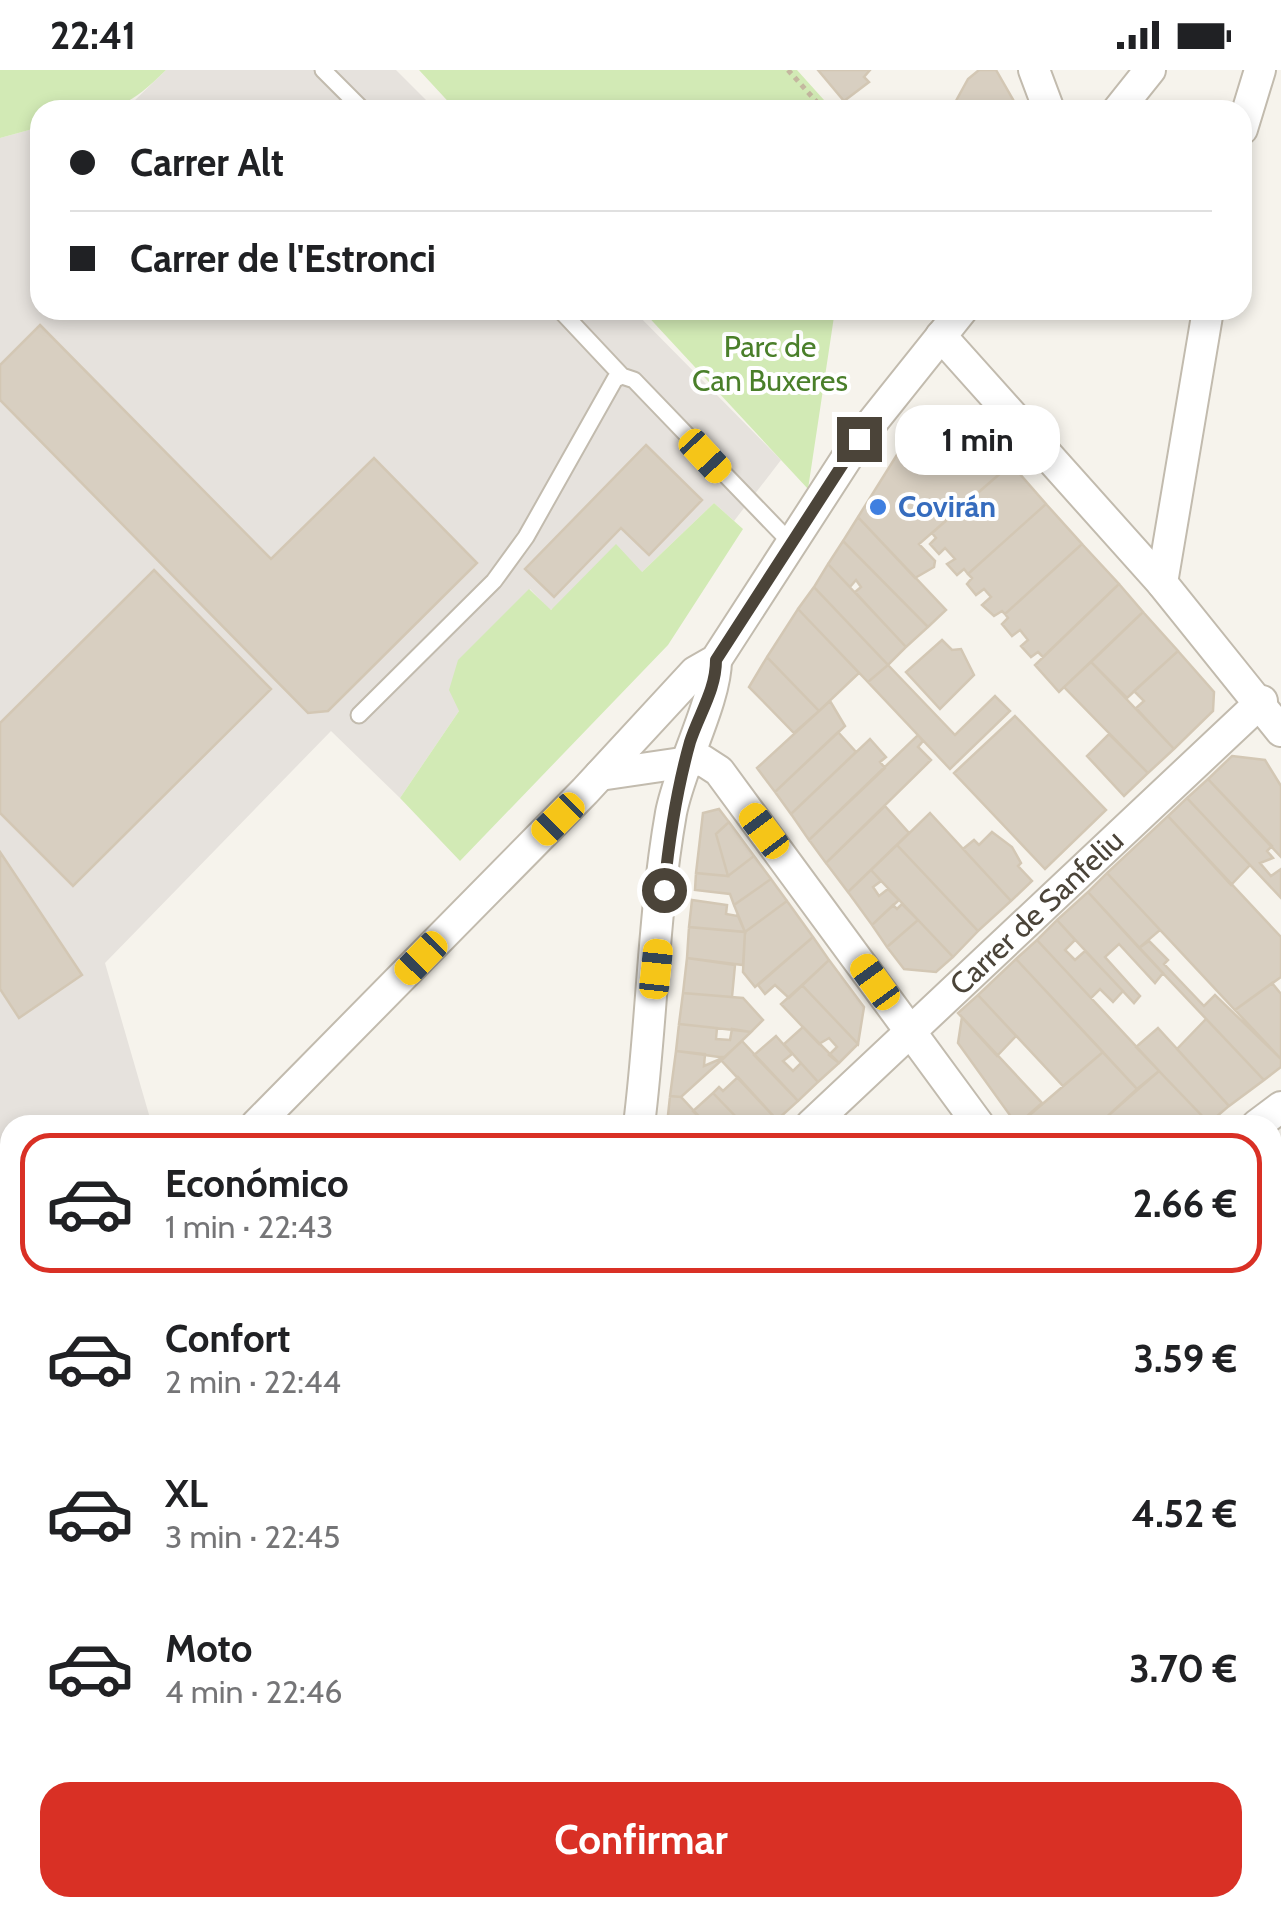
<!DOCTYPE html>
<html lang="es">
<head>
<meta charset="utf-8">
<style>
  body { margin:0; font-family:Cabin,sans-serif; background:#f2f2f2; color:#202124; height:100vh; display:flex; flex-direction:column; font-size:38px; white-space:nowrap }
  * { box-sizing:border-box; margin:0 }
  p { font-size:32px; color:#757577 }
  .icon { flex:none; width:55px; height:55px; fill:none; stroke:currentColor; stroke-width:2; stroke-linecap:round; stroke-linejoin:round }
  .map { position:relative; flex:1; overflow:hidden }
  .details { position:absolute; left:0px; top:1045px; width:1282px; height:802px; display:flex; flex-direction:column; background:#fff; border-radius:30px 30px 0 0; box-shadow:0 5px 15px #0003 }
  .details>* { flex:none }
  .guide { position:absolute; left:30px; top:30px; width:1222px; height:220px; border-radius:30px; box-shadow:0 5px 15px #0003; display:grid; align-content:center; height:220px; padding:0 40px; background:#fff }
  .end { position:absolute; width:45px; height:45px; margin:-22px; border:12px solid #4b4439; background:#fff; box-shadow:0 0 0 5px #fff }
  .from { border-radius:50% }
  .bubble { position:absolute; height:70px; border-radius:30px; background:#fff; box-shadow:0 5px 15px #0003; font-size:32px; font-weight:700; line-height:70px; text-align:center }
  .car { position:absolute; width:30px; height:60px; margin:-30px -15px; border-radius:12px; box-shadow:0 0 8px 2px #0007; background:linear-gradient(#f5c518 24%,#345 0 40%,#f5c518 0 76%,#345 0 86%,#f5c518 0) }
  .guide b { display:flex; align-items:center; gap:35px; height:95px; font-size:38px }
  .guide b+b { border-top:2px solid #e0e0e0 }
  .guide i { width:25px; height:25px; background:#202124 }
  ul { padding:18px 0 0; list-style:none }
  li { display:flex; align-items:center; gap:30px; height:140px; margin:0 20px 15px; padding:0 20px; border:5px solid transparent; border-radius:30px }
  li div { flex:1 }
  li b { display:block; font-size:38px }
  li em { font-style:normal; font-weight:700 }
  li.on { border-color:#d93025 }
  li>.icon { width:90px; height:90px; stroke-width:1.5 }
  .button { display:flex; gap:20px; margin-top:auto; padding:20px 40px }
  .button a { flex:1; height:115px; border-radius:30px; background:#d93025; color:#fff; font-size:40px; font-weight:700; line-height:115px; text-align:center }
  .status { display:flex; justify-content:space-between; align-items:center; height:70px; padding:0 50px; background:#fff; direction:ltr }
  .status svg { height:28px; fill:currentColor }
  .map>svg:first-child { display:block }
  .industrial { fill:#e6e2dd }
  .education { fill:#efe8d6 }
  .green { fill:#d2eab5 }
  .parking { fill:#e5e3e0 }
  .building { fill:#d8cfc1; stroke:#d3c7b4; stroke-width:2.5 }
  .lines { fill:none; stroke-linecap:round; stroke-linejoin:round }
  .trunk-tunnel { stroke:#d4d0c8; stroke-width:50; stroke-dasharray:50 25; stroke-linecap:butt }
  .service-casing { stroke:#c2bbae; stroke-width:19 }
  .minor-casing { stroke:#c2bbae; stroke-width:34 }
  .tertiary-casing { stroke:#c2bbae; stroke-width:41 }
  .trunk-casing { stroke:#e0a43c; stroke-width:54 }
  .path { stroke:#c4b79f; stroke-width:5; stroke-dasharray:5 5; stroke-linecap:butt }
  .service { stroke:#fff; stroke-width:15 }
  .minor { stroke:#fff; stroke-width:30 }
  .tertiary { stroke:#fff; stroke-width:38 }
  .trunk { stroke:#ffd985; stroke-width:50 }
  .rail { stroke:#9a9a9a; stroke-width:8; stroke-dasharray:12 12; stroke-linecap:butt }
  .route { stroke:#4b4439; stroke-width:12 }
  .shop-dot { fill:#3f7fe0; stroke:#fff; stroke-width:4 }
  .labels { text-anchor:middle; stroke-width:8; stroke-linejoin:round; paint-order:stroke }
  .park-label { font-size:30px; fill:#4a7f2a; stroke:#fff }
  .shop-label { font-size:30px; font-weight:bold; fill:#366cbe; stroke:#fff; text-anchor:start }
  .street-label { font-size:30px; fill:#4b4439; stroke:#fff }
</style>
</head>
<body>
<div class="status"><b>22:41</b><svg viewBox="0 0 49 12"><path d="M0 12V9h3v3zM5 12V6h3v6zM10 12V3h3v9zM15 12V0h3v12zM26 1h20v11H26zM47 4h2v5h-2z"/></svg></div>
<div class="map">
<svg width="1281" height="1846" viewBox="0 0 1281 1846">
  <rect width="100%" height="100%" fill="#f6f3ec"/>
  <!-- industrial -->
  <path class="industrial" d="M166,0H396L436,40H105L133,32Z
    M40,57V240H633L781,390L734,451L714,433L642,502L550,540L530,519L459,641L400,728L331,661L105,893L152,1055H10V1221L6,1224L0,1216V68Z"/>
  <!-- education -->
  <path class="education" d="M1273,1200L1281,1211V1274L1273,1297Z"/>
  <!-- green -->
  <path class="green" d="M0,0H166C117,49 106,40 40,40V57L0,68Z
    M419,0H797L833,40H456Z
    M642,240H835L808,419Z
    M714,433L743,459L668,575L460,791L400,728L459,641L449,620L458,590L529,519L551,540L616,474L642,502Z"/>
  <!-- parking -->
  <path class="parking" d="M0,1652L10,1668V1721L0,1731Z"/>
  <!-- building -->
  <path class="building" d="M818,0H870L864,7L869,12L844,31Z
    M979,0H996L1019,40H951L968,9Z
    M40,255L271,489L374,388L477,493L328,641L308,643L0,330V295Z
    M971,350L1011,394L919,474L935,491L934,497L915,508L858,447L915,356Z
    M646,375L702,430L649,485L621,458L554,527L525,499Z
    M1011,394L1046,434L968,504L964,499L957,505L947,494L955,489L945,478L939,484L930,474L936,468L932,463Z
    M1046,434L1082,474L1005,544L1002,541L994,546L982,535L991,527L984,519L976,525L967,514L972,508L968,504Z
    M858,447L946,540L928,557L843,471Z
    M843,471L928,557L906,577L855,522L861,517L856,510L850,517L828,494Z
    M1082,474L1119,514L1043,587L1038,582L1031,587L1021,576L1028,570L1020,560L1012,566L1002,554L1008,548L1005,544Z
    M828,494L906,577L888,595L814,517Z
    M154,500L271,619L73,816L0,743V653Z
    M1119,514L1143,542L1059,622L1035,595Z
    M814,517L888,595L868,612L798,539Z
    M798,539L859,603L819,641L767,587Z
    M1143,542L1178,581L1127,628L1091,592Z
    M942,570L952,580L961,579L974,605L940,639L906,602Z
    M1178,581L1214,622L1213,641L1174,679L1136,638L1144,631L1134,621Z
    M767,587L819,641L794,663L749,617Z
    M1091,592L1174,679L1148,703L1064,617Z
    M888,595L955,665L995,626L1010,641L950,699L868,612Z
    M830,631L845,656L775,722L757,698Z
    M1015,646L1106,740L1045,799L954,703Z
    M838,662L856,682L791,744L775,722Z
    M1109,664L1148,703L1124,726L1087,686Z
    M918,665L923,671L918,677L931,690L826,793L809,770Z
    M870,669L886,687L880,692L885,698L809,770L791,744Z
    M1232,686L1265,690L1281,716V787L1208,709Z
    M1208,709L1272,776L1267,781L1273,788L1260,793L1271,806L1281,799V828L1187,728Z
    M1187,728L1250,795L1231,815L1168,746Z
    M885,736L909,763L848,822L826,793Z
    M719,739L729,752L716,764L728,806L696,803L703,743Z
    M930,743L1011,831L978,861L897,775Z
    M1168,746L1281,867V907L1235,940L1107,803Z
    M729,752L754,786L728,806L716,764Z
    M992,762L1012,777L1021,793L1018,796L1032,811L1011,831L963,779L974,770L979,775Z
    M897,775L978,861L953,887L871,800Z
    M0,782L82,905L19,948L0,919Z
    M754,786L771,809L734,835L730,824L695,820L696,803L728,806Z
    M871,800L881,811L873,817L879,826L888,819L899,830L872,855L848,822Z
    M1107,803L1160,860L1139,878L1088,822Z
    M771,809L787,831L745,862L734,835Z
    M1088,822L1163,903L1155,913L1119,874L1105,887L1140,926L1134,933L1057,850Z
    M692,830L727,835L726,844L738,846L745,862L689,857Z
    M787,831L813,867L755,917L743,902L745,862Z
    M902,834L918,850L887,877L872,855L893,835L897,839Z
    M918,850L953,887L936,902L904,899L887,877Z
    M1057,850L1075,870L1065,880L1075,890L1085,881L1123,921L1113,932L1100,919L1091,928L1037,870Z
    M689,857L745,862L743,895L687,888Z
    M813,867L829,890L789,928L775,915L765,924L758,915Z
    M1037,870L1159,1001L1137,1019L1016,889Z
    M1149,871L1168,890L1164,894L1204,936L1215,925L1281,989V997L1264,1010L1139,878Z
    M687,888L735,895L732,927L683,923Z
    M1016,889L1103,982L1063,1016L978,925Z
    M829,890L864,937L858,974L802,915Z
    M1272,913L1281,924V989L1235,940Z
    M802,915L858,974L839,993L829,985L837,977L829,968L819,974L781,934Z
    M683,923L743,928L763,950L751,962L679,954Z
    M978,925L1016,966L997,986L958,943Z
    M962,947L1042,1033L1017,1055L958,973Z
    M1206,949L1264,1010L1229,1036L1177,979Z
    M679,954L717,958L716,969L730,970L732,959L751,962L725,987H719L676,981Z
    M803,957L839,993L818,1012L784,974Z
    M1158,958L1229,1036L1209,1053L1136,977Z
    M776,966L792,984L783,991L793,1001L801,993L818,1012L798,1031L754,985Z
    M742,971L798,1031L777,1050L721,990Z
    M676,981L705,984L704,996L725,987L681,1027L670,1026Z
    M1103,982L1137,1019L1098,1055H1018Z
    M1159,1001L1209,1053L1119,1055L1110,1044Z
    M738,1007L777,1050L771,1055H744L713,1023L719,1017L723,1021Z
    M713,1023L744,1055L705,1053L693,1041Z
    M670,1026L681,1027L705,1053L667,1055Z
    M10,1830V1838H108L113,1846H0V1839Z
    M455,1838H539L543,1845L460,1846Z
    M713,1838H802L808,1846H720Z
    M802,1838H856L863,1846H808Z"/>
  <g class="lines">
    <!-- trunk-tunnel -->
    <path class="trunk-tunnel" d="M0,1361L10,1364
      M0,1430L10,1432"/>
    <!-- service casing -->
    <g class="service-casing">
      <path id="service" d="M323,0L363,40
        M560,240L622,306
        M359,645L494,511L526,467L615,309L622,306L634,310L791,473
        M607,1846L619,1838"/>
    </g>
    <!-- minor casing -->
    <g class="minor-casing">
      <g id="minor">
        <path d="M1034,0L1049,40"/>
        <path d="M1118,40L1150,0"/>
        <path d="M1242,59L1260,0"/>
        <path d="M941,266L1162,513L1281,661"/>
        <path d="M1162,513L1208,240"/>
        <path d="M600,705L702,690L719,701L979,1055"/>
        <path d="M256,1055L585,721L695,602L716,590L859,369L962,240"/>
        <path d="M639,1055C652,952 653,845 671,743C680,696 716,631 716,590"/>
        <path id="s1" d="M811,1055L1262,631"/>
        <path d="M1257,1055L1281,1037"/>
        <path d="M0,1318L10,1308"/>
        <path d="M0,1582L10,1601"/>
        <path d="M0,1785L10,1776"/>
        <path d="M138,1838L143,1846"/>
        <path d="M431,1838L436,1846"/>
      </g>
    </g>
    <!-- tertiary casing -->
    <g class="tertiary-casing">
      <path id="tertiary" d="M1272,1828L1281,1808"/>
    </g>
    <!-- trunk casing -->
    <g class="trunk-casing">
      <path id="trunk" d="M1272,1619L1281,1621
        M1272,1656L1281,1658
        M1272,1727L1281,1729
        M1081,1838L1085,1846"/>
    </g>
    <!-- path -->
    <path class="path" d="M788,0L824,40
      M1272,1169L1281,1181
      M1272,1318L1281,1296
      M1272,1421L1281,1424
      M1272,1522L1281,1500
      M1272,1553L1281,1554"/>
    <!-- service -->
    <use href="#service" class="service"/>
    <!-- minor -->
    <use href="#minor" class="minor"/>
    <!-- tertiary -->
    <use href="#tertiary" class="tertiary"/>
    <!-- trunk -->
    <use href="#trunk" class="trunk"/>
    <!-- rail -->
    <path class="rail" d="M0,1121L10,1136
      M0,1154L10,1169"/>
  </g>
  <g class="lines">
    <!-- route -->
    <path class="route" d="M664,820C669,769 676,722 690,672C699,644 716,620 716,590L859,369"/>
  </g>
  <!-- markers -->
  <circle class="shop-dot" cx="878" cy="437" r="10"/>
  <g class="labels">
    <!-- park labels -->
    <g class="park-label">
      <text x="770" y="287">Parc de<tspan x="770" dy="34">Can Buxeres</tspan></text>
    </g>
    <!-- shop labels -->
    <g class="shop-label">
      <text x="898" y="447">Covirán</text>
    </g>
    <!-- street labels -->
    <g class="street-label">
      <text dy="10" stroke="none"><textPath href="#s1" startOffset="310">Carrer de Sanfeliu</textPath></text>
    </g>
  </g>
</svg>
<i class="end from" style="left:664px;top:820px"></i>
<i class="end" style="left:859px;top:369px"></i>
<div class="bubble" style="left:895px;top:335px;width:165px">1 min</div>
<i class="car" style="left:705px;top:386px;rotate:137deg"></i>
<i class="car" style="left:558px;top:749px;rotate:225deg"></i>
<i class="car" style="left:764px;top:761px;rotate:323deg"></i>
<i class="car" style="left:421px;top:888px;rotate:224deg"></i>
<i class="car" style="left:656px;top:899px;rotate:6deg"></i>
<i class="car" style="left:875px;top:912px;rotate:324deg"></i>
<div class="guide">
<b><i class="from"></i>Carrer Alt</b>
<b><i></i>Carrer de l'Estronci</b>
</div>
<section class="details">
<ul>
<li class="on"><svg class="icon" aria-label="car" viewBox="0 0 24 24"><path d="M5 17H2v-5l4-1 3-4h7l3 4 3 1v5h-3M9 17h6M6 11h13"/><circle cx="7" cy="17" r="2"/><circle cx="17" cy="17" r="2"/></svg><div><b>Económico</b><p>1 min · 22:43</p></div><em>2.66 €</em></li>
<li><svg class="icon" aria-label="car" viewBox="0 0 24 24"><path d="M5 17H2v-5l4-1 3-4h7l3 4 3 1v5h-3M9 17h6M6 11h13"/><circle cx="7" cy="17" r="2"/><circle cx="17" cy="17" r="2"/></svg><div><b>Confort</b><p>2 min · 22:44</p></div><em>3.59 €</em></li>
<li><svg class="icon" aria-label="car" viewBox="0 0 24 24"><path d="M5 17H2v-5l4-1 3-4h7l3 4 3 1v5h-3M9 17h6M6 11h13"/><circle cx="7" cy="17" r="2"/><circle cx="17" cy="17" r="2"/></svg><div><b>XL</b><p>3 min · 22:45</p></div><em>4.52 €</em></li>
<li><svg class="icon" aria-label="car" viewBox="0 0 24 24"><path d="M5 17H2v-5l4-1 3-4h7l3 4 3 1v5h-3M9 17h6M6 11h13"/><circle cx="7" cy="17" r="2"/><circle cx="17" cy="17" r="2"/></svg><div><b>Moto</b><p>4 min · 22:46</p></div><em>3.70 €</em></li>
</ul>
<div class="button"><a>Confirmar</a></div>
</section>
</div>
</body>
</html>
